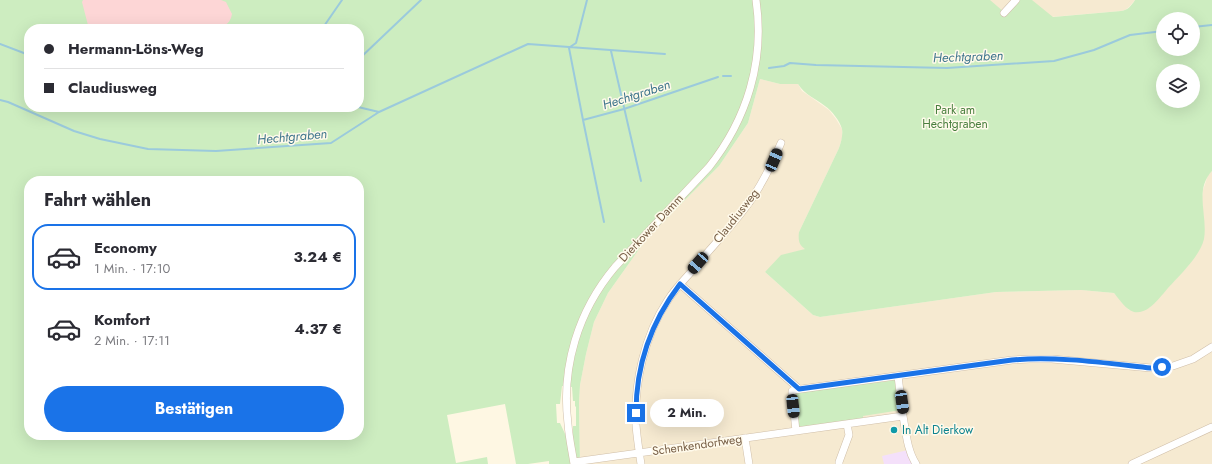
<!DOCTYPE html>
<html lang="de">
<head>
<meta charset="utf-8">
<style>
  body { margin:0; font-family:Jost,sans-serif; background:#f2f2f3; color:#2b2b33; height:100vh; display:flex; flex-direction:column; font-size:15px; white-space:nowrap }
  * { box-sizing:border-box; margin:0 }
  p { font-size:13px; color:#7c7c81 }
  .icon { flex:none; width:22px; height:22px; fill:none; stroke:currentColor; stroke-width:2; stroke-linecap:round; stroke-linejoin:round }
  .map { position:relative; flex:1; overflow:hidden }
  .sheet { position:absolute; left:24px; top:176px; width:340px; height:264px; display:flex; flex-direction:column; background:#fff; border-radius:16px; box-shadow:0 4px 16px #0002 }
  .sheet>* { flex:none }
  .hud { position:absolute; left:24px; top:24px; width:340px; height:88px; border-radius:16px; box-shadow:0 4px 16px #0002; display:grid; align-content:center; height:88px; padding:0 20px; background:#fff }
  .fabs { position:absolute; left:1156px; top:12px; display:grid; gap:8px }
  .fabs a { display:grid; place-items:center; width:44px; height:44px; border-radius:50%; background:#fff; box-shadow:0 4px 16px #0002; font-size:20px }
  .end { position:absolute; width:18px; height:18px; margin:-9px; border:5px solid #1a73e8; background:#fff; box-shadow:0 0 0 2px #fff }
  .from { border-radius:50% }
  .bubble { position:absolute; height:28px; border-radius:14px; background:#fff; box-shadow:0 4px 16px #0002; font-size:13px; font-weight:700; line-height:28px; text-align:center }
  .car { position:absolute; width:12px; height:24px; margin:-12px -6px; border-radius:5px; box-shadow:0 0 3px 1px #0007; background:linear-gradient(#222 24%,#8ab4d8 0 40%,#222 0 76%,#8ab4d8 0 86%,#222 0) }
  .hud b { display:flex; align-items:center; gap:14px; height:38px; font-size:15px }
  .hud b+b { border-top:1px solid #e1e1e2 }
  .hud i { width:10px; height:10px; background:#2b2b33 }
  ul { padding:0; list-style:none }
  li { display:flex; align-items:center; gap:12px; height:66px; margin:0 8px 6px; padding:0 12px; border:2px solid transparent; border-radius:16px }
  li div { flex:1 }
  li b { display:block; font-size:15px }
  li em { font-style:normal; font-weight:700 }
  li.current { border-color:#1a73e8 }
  li>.icon { width:36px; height:36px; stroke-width:1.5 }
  h2 { padding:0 20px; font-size:18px; line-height:48px }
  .cta { display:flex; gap:8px; margin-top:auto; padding:8px 20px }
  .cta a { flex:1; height:46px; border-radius:24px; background:#1a73e8; color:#fff; font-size:16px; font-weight:700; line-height:46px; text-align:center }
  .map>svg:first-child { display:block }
  .residential { fill:#f6ead1 }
  .education { fill:#f4e0fa }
  .medical { fill:#fdd6d6 }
  .green { fill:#cdedc0; fill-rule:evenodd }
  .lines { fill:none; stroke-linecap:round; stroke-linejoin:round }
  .stream { stroke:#9bcadc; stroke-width:2 }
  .minor-casing { stroke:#d0bfa9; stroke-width:8 }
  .minor { stroke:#fff; stroke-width:7 }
  .route { stroke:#1a73e8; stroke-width:5 }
  .culture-dot { fill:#0f9aa8; stroke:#fffaeb; stroke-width:1.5 }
  .labels { text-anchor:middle; stroke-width:3; stroke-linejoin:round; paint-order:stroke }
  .park-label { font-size:12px; fill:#497f3e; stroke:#fffaeb }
  .street-label { font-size:12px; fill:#785f47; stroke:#fffaeb }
  .culture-label { font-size:12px; fill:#0d838f; stroke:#fffaeb; text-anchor:start }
  .water-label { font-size:13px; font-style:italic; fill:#3f768d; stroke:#fffaeb }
</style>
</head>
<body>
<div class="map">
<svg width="1212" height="464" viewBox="0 0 1212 464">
  <rect width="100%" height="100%" fill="#fef7e3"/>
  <!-- residential -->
  <path class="residential" d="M971,0H1135L1129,7L1125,10L1121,11L1016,20Z
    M760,79L780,84H798L802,91L808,95L829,110L836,119L842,129V138L839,148L799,232L806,249L794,253L765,272L813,315L820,317L996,292L1081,290L1114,293L1129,310L1149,308L1188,266L1198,251L1203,240L1204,230L1202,197L1203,190L1208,175L1212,171V464H580L579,403L580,385L586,354L594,322L608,293L647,238L719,166L748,123Z"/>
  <!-- education -->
  <path class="education" d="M908,450L913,464H884L882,456Z"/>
  <!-- medical -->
  <path class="medical" d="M0,0H294L279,29H29Z"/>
  <!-- green -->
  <path class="green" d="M0,0H83L82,2L89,29H29V107H359V29H214C224,26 230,25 232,14L226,2L221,0H990L1004,12L1016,0H1032L1053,17L1121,11C1128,10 1131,6 1135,0H1212V171C1194,190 1208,216 1204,239C1200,256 1180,275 1168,288C1162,295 1156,303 1149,308C1145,311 1139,313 1134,312C1126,310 1119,299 1114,293L1081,290L996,292L820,317L813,315L765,272L781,255L805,249C799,245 798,240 799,232L839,148C841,142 843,135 842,129C840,121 832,111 825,106C815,98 805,95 798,84H780L760,79L748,123L719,166L647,238L608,293L594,322L586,354L580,385L579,403L580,464H549V461L528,464H516L505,404L447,415L456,463L487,457L488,464H0ZM1163,19H1193V49H1163ZM1163,71H1193V101H1163ZM29,181H359V435H29ZM562,386L572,387L573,401H575V406L576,407V426H573V436H566L560,423H557L556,404H560Z
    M889,379H894L897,383L901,410L863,416V419L801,428L799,426L794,393L801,391L889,381Z"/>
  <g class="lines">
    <!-- stream -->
    <path class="stream" d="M1193,27L1212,25
      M322,29L342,0
      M0,44L29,55
      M570,47L576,43L587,0
      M569,48L583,120L604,222
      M611,51L641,181
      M359,59L421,0
      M769,68L784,66L790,63L816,65L947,68L1054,61L1094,50L1130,35L1163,31
      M723,76H731
      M0,100L8,102L74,131L100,139L148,149L216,151L331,143L379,112L528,44L665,54
      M358,107L379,112
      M583,120L624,109L718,77"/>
    <!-- minor casing -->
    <g class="minor-casing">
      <path id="minor" d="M1004,13L1016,0
        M680,284L799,389
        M898,376L903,416L796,431L792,394V391L794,390L1012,360L1029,359H1052L1151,368L1173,366L1193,359L1212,347
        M903,416C906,432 907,450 916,464
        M745,438L749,464
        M574,462L796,431
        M574,464C572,451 569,438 568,424C561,367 578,311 615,267L709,167C747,119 765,61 756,0
        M641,464C639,451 637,438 636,425C634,383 644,336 668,300C674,290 683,281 691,272C711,247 735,224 753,197C764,180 773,162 781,143
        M839,464V462L849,435L847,424
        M1132,464L1212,427"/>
    </g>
    <!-- minor -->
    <use href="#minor" class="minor"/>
  </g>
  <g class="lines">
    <!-- route -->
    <path class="route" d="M636,413C636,365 651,322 680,284L799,389L1012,360C1058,356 1105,363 1151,368L1162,367"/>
  </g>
  <!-- markers -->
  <circle class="culture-dot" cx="894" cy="430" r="4"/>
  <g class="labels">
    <!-- park labels -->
    <g class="park-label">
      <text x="955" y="114">Park am<tspan x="955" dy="14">Hechtgraben</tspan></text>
    </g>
    <!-- street labels -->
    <g class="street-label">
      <text transform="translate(736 216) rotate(-52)" y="4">Claudiusweg</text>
      <text transform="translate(651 228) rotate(-47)" y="4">Dierkower Damm</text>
      <text transform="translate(697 445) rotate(-8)" y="4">Schenkendorfweg</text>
    </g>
    <!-- culture labels -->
    <g class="culture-label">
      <text x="902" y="434">In Alt Dierkow</text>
    </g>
    <!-- water labels -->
    <g class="water-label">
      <text transform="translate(968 56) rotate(-2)" y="5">Hechtgraben</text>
      <text transform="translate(636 94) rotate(-18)" y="5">Hechtgraben</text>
      <text transform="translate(292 136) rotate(-5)" y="5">Hechtgraben</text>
    </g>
  </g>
</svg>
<div class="fabs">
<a><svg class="icon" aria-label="locate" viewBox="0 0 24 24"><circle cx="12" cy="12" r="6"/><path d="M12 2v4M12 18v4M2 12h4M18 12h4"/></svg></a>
<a><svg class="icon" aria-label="layers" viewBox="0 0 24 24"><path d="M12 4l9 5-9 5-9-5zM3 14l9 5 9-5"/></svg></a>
</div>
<i class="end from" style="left:1162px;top:367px"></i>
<i class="end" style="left:636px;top:413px"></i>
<div class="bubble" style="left:650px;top:399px;width:74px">2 Min.</div>
<i class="car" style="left:774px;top:160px;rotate:23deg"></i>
<i class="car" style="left:698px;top:263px;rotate:221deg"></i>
<i class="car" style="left:902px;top:402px;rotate:172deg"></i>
<i class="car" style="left:793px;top:406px;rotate:174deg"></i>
<div class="hud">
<b><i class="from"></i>Hermann-Löns-Weg</b>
<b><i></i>Claudiusweg</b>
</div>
<section class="sheet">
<h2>Fahrt wählen</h2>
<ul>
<li class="current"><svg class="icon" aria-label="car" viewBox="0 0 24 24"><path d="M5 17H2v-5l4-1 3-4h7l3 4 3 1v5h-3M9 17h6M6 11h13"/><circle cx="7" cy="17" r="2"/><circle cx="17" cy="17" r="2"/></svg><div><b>Economy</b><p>1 Min. · 17:10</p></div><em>3.24 €</em></li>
<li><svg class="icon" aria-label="car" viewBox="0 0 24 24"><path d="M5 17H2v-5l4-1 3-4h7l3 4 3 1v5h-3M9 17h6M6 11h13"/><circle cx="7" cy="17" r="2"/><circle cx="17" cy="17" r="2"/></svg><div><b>Komfort</b><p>2 Min. · 17:11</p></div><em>4.37 €</em></li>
</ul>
<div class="cta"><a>Bestätigen</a></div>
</section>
</div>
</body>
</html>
